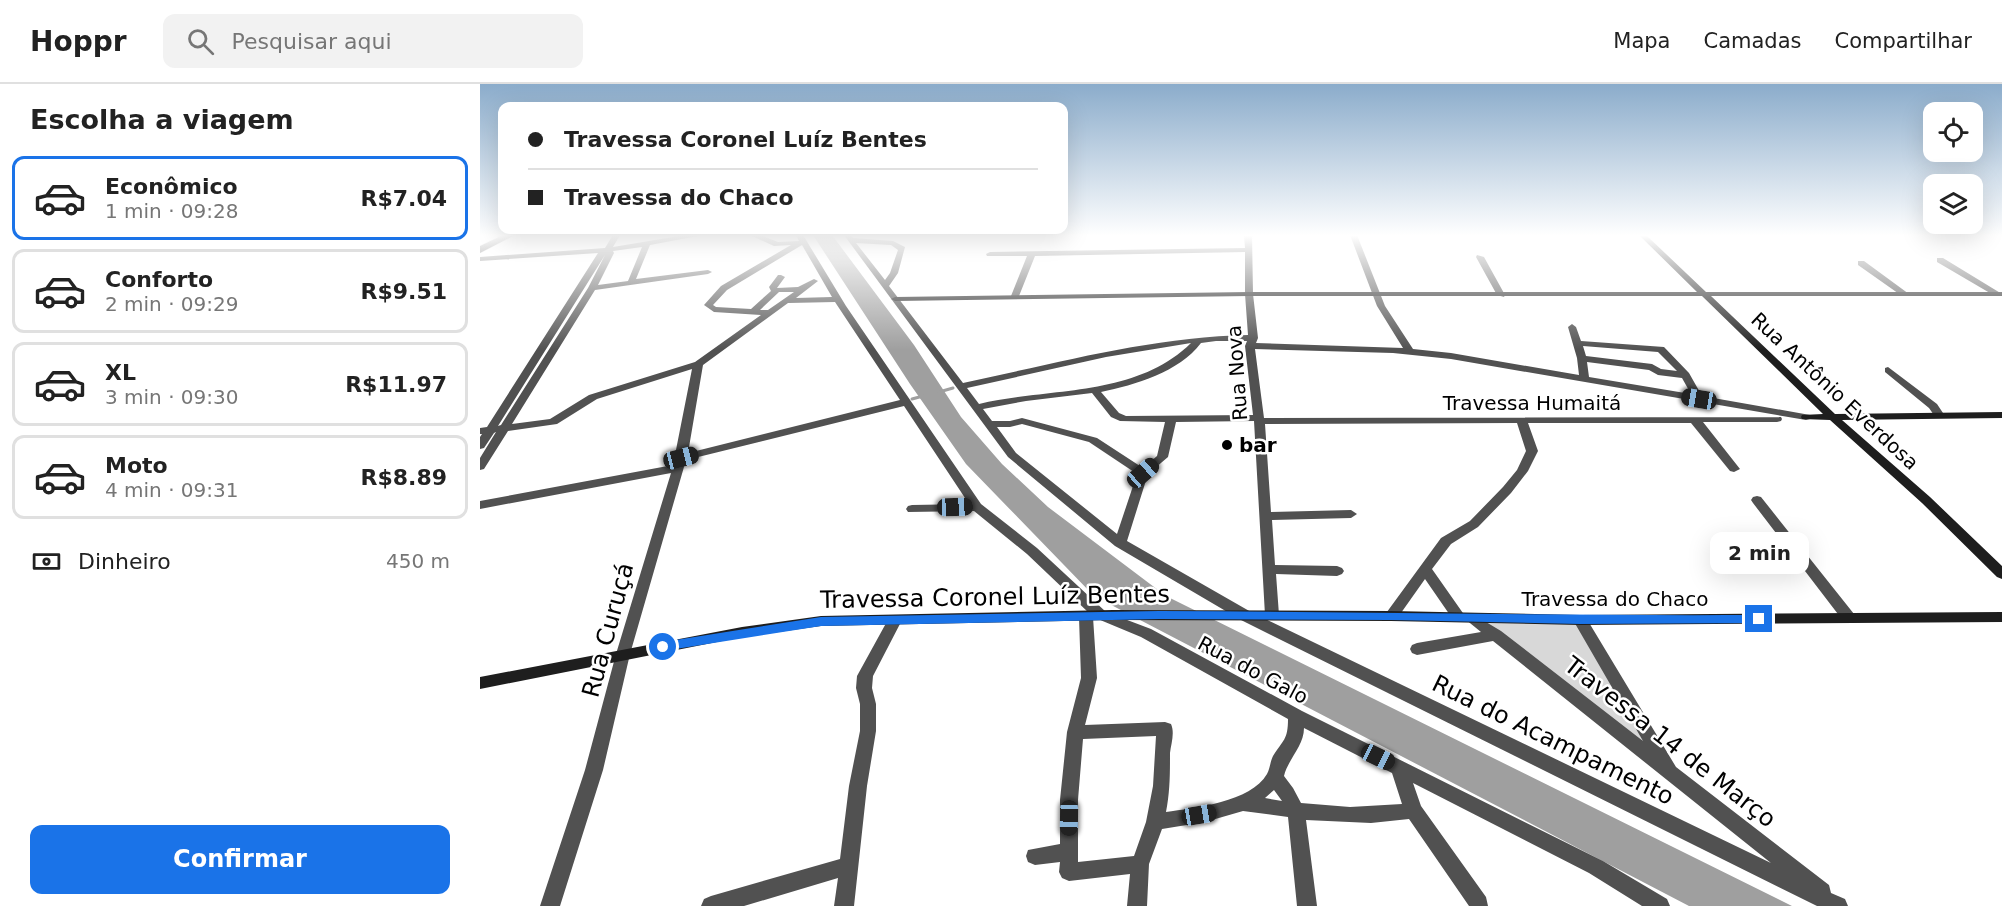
<!DOCTYPE html>
<html lang="pt">
<head>
<meta charset="utf-8">
<style>
  body { margin:0; font-family:"DejaVu Sans",sans-serif; background:#f2f2f2; color:#222; height:100vh; display:flex; flex-direction:column; font-size:22px; white-space:nowrap }
  * { box-sizing:border-box; margin:0 }
  p { font-size:20px; color:#767676 }
  .icon { flex:none; width:33px; height:33px; fill:none; stroke:currentColor; stroke-width:2; stroke-linecap:round; stroke-linejoin:round }
  .map { position:relative; flex:1; overflow:hidden }
  .side { display:flex; flex-direction:column; background:#fff; width:480px }
  .side>* { flex:none }
  .banner { position:absolute; left:18px; top:18px; width:570px; height:132px; border-radius:12px; box-shadow:0 6px 24px #0002; display:grid; align-content:center; height:132px; padding:0 30px; background:#fff }
  .buttons { position:absolute; left:1443px; top:18px; display:grid; gap:12px }
  .buttons a { display:grid; place-items:center; width:60px; height:60px; border-radius:12px; background:#fff; box-shadow:0 6px 24px #0002; font-size:30px }
  .end { position:absolute; width:27px; height:27px; margin:-14px; border:8px solid #1a73e8; background:#fff; box-shadow:0 0 0 3px #fff }
  .from { border-radius:50% }
  .bubble { position:absolute; height:42px; border-radius:12px; background:#fff; box-shadow:0 6px 24px #0002; font-size:20px; font-weight:800; line-height:42px; text-align:center }
  .car { position:absolute; width:18px; height:36px; margin:-18px -9px; border-radius:8px; box-shadow:0 0 4px 2px #0007; background:linear-gradient(#222 24%,#8ab4d8 0 40%,#222 0 76%,#8ab4d8 0 86%,#222 0) }
  .banner b { display:flex; align-items:center; gap:21px; height:57px; font-size:22px }
  .banner b+b { border-top:2px solid #e0e0e0 }
  .banner i { width:15px; height:15px; background:#222 }
  ul { padding:0; list-style:none }
  li { display:flex; align-items:center; gap:18px; height:84px; margin:0 12px 9px; padding:0 18px; border:3px solid #e0e0e0; border-radius:12px }
  li div { flex:1 }
  li b { display:block; font-size:22px }
  li em { font-style:normal; font-weight:800 }
  li.current { border-color:#1a73e8 }
  li>.icon { width:54px; height:54px; stroke-width:1.5 }
  h2 { padding:0 30px; font-size:27px; line-height:72px }
  .pay { display:flex; align-items:center; gap:15px; height:66px; padding:0 30px; font-size:22px }
  .pay p { margin-inline-start:auto }
  .cta { display:flex; gap:12px; margin-top:auto; padding:12px 30px }
  .cta a { flex:1; height:69px; border-radius:12px; background:#1a73e8; color:#fff; font-size:24px; font-weight:800; line-height:69px; text-align:center }
  header { display:flex; align-items:center; gap:36px; box-sizing:border-box; height:84px; padding:0 30px; background:#fff; border-bottom:2px solid #e0e0e0 }
  header strong { font-size:28px }
  nav { display:flex; gap:33px; margin-inline-start:auto; font-size:21px }
  .search { width:420px; height:54px; background:#f2f2f2; display:flex; align-items:center; gap:15px; box-sizing:border-box; padding:0 21px; border-radius:12px; color:#767676; font-size:22px }
  main { display:flex; flex:1; min-height:0 }
  .map>svg:first-child { display:block }
  .green { fill:#d8d8d8 }
  .water { fill:#9f9f9f }
  .lines { fill:none; stroke-linecap:round; stroke-linejoin:round }
  .stream { stroke:#9f9f9f; stroke-width:3 }
  .primary-casing { stroke:#dbdbdb; stroke-width:1 }
  .street { fill:#515151; fill-rule:evenodd }
  .secondary { fill:#1e1e1e; fill-rule:evenodd }
  .primary { fill:#000; fill-rule:evenodd }
  .route { fill:#1a73e8 }
  .poi-dot { fill:#000; stroke:#fff; stroke-width:2 }
  .labels { text-anchor:middle; stroke-width:5; stroke-linejoin:round; paint-order:stroke }
  .street-label { font-size:20px; fill:#000; stroke:#fff }
  .poi-label { font-size:20px; font-weight:bold; fill:#000; stroke:#fff; text-anchor:start }
  .near-street-label { font-size:24px; fill:#000; stroke:#fff }
</style>
</head>
<body>
<header>
<strong>Hoppr</strong>
<div class="search"><svg class="icon" aria-label="search" viewBox="0 0 24 24"><circle cx="10" cy="10" r="6"/><path d="M15 15l6 6"/></svg>Pesquisar aqui</div>
<nav><a>Mapa</a><a>Camadas</a><a>Compartilhar</a></nav>
</header>
<main>
<section class="side">
<h2>Escolha a viagem</h2>
<ul>
<li class="current"><svg class="icon" aria-label="car" viewBox="0 0 24 24"><path d="M5 17H2v-5l4-1 3-4h7l3 4 3 1v5h-3M9 17h6M6 11h13"/><circle cx="7" cy="17" r="2"/><circle cx="17" cy="17" r="2"/></svg><div><b>Econômico</b><p>1 min · 09:28</p></div><em>R$7.04</em></li>
<li><svg class="icon" aria-label="car" viewBox="0 0 24 24"><path d="M5 17H2v-5l4-1 3-4h7l3 4 3 1v5h-3M9 17h6M6 11h13"/><circle cx="7" cy="17" r="2"/><circle cx="17" cy="17" r="2"/></svg><div><b>Conforto</b><p>2 min · 09:29</p></div><em>R$9.51</em></li>
<li><svg class="icon" aria-label="car" viewBox="0 0 24 24"><path d="M5 17H2v-5l4-1 3-4h7l3 4 3 1v5h-3M9 17h6M6 11h13"/><circle cx="7" cy="17" r="2"/><circle cx="17" cy="17" r="2"/></svg><div><b>XL</b><p>3 min · 09:30</p></div><em>R$11.97</em></li>
<li><svg class="icon" aria-label="car" viewBox="0 0 24 24"><path d="M5 17H2v-5l4-1 3-4h7l3 4 3 1v5h-3M9 17h6M6 11h13"/><circle cx="7" cy="17" r="2"/><circle cx="17" cy="17" r="2"/></svg><div><b>Moto</b><p>4 min · 09:31</p></div><em>R$8.89</em></li>
</ul>
<div class="pay"><svg class="icon" aria-label="cash" viewBox="0 0 24 24"><path d="M3 7h18v10H3z"/><circle cx="12" cy="12" r="2"/></svg>Dinheiro<p>450 m</p></div>
<div class="cta"><a>Confirmar</a></div>
</section>
<div class="map">
<svg width="1522" height="822" viewBox="0 0 1522 822">
  <rect width="100%" height="100%" fill="#fff"/>
  <!-- green -->
  <path class="green" d="M1092,533L1184,685L1000,538Z"/>
  <!-- water -->
  <path class="water" d="M333,151H352L434,261L481,333L522,380L568,423L686,512L1312,822H1209L614,512L486,380L430,300Z"/>
  <g class="lines">
    <!-- stream -->
    <path class="stream" d="M459,308L473,304
      M432,315L443,312"/>
    <!-- primary casing -->
    <g class="primary-casing">
      <path id="primary" d="M23,151H35L0,169V162Z"/>
    </g>
    <!-- street -->
    <path class="street" d="M133,151H140L133,163L205,151H223L170,161L156,195L228,186L232,188L228,190L115,206L32,340L70,335L109,311L215,278L281,231L234,228L224,221L241,202L311,161L294,162L270,151H280L298,158L319,157L316,151H323L366,222L501,420L557,464L626,528L671,545L822,627L1123,777L1187,815L1190,822H1162L1109,789L933,699L941,722L1006,813L1008,822H989L929,735L891,739L826,736L837,822H817L808,733L763,727L725,738L682,745L669,780L667,822H647L650,790L589,797L582,794L579,788L580,778L555,781L548,778L546,772L548,766L580,760V716L587,648L601,594L599,533L601,529H609L547,470L494,427L428,428L426,425L428,422L432,421L489,420L424,322L206,376L150,570L123,686L80,822H60L105,686L136,570L191,389L0,425V417L193,381L212,285L117,315L77,340L28,347L4,385L0,386V374L16,348L14,349L4,364L0,365V353L2,350H0V344L7,343L118,169L0,177V173L125,164ZM322,161L352,213L316,214L338,197L334,195L318,203L297,204L305,193L301,191H298L289,203L291,207L271,225L236,223L233,221L247,206ZM162,163L148,197L118,201L134,169L133,167ZM125,171L108,204L21,341L18,342ZM299,208H314L288,226H280ZM355,218L420,316L208,369L223,281L308,219ZM613,533L661,553L808,635C808,656 803,656 793,672C790,678 790,685 787,690C771,718 714,724 686,728C690,708 690,690 690,669C691,660 695,649 691,640L685,638L605,641L617,594ZM824,644L912,689L922,720L870,723L821,719L813,704L804,692C808,675 824,662 824,644ZM676,652L673,702L666,738L654,772L598,778V716L603,655ZM794,706L802,717L785,714Z
      M364,151H371L373,154L413,157L425,163L418,189L409,202L483,299C578,279 671,253 768,251L765,210V168L555,172L539,212L535,214L531,212L547,172H507L506,170L510,168L765,164L764,151H772L773,210L778,254L776,259L923,264L897,222L870,151H877L905,222L933,265L971,269L1099,291L1097,274L1088,243L1092,240L1096,243L1101,257L1184,263L1209,289L1222,312L1330,331L1331,333L1330,335L1326,336L971,275L913,269L775,265L784,334L1301,333L1302,335L1301,337L1297,338H1223L1260,385L1254,388L1250,387L1211,339H1048L1058,367L1048,387L1031,409L998,443L971,460L952,485L985,532L991,529L1021,547L1163,657L1093,536L1095,532L1100,531L1105,532L1196,683L1349,801L1351,809L1365,815L1368,822H1337L761,536L635,462L528,373ZM376,159L411,161L418,166L410,189L405,196ZM736,257H767L765,262L773,331L646,332L639,329L621,308C655,301 699,288 721,259ZM711,259C655,314 569,303 499,320L487,304L626,273ZM1103,262L1178,268L1197,287L1181,285L1172,280L1106,272ZM1107,278L1169,286L1178,291L1202,294L1211,310L1109,293ZM612,309L631,333L640,337L685,338L677,372L663,384L617,354L542,334L530,337H512L503,325L546,317ZM774,337L785,531L787,535H797L799,531L796,490L857,492L862,490L864,487L862,484L857,482L795,481L792,436L871,434L877,430L871,426L791,428L785,340L1037,339L1046,367L1037,386L1023,403L990,437L961,454L904,532L906,536H916L945,495L974,537L979,538L985,535L1001,548L937,559L932,561L930,565L932,569L937,571L1013,557L1291,779L771,528L647,457L668,390L688,373L696,338ZM542,340L609,358L657,390L637,450L536,369L517,343H530Z
      M997,171L1004,173L1025,211L1024,213L1017,211L996,173Z
      M1457,174H1463L1522,210L1515,212L1457,178Z
      M1378,177H1384L1429,210L1422,212L1378,181Z
      M1408,283L1457,320L1465,332L1464,334H1456L1449,324L1405,288V284Z
      M1277,412L1281,413L1374,530L1376,534L1374,538L1369,539L1364,538L1273,419L1271,416L1273,413Z
      M415,531L420,532L422,536L393,592L392,604L396,620V647L387,702L374,822H354L358,794L264,822H221L224,815L231,812L360,775L369,702L380,647V620L376,604L377,592L410,532Z"/>
    <!-- secondary -->
    <path class="secondary" d="M1159,151H1166L1226,208H1522V212H1231L1355,330L1522,328V334L1362,336L1450,413L1522,482V495L1517,493L1442,419L1350,336L1322,335L1321,333L1322,331L1343,330L1222,212H769L415,217L411,215L415,213L769,208H1217Z
      M633,526L911,527L1100,531L1522,528V538L1100,541L911,537L633,536L341,542L262,553L0,605V593L262,543L341,532Z"/>
    <!-- primary -->
    <use href="#primary" class="primary"/>
  </g>
  <!-- sky -->
  <linearGradient id="sky" x2="0" y2="1"><stop stop-color="#8baccb"/><stop offset="0.57" stop-color="#fff"/><stop offset="1" stop-color="#fff" stop-opacity="0"/></linearGradient>
  <rect width="1522" height="266" fill="url(#sky)"/>
  <!-- route -->
  <path class="route" d="M679,527C879,528 1079,532 1279,531L1285,535L1279,539L1100,540L911,536L679,535L341,542L183,567L177,563L183,558L341,533Z"/>
  <!-- markers -->
  <circle class="poi-dot" cx="747" cy="361" r="6"/>
  <g class="labels">
    <!-- street labels -->
    <g class="street-label">
      <text transform="translate(757 289) rotate(-94)" y="7">Rua Nova</text>
      <text transform="translate(1355 307) rotate(43)" y="7">Rua Antônio Everdosa</text>
      <text x="1052" y="326">Travessa Humaitá</text>
      <text x="1135" y="522">Travessa do Chaco</text>
      <text transform="translate(773 586) rotate(28)" y="7">Rua do Galo</text>
    </g>
    <!-- poi labels -->
    <g class="poi-label">
      <text x="759" y="368">bar</text>
    </g>
    <!-- near-street labels -->
    <g class="near-street-label">
      <text transform="translate(515 513) rotate(-1)" y="8">Travessa Coronel Luíz Bentes</text>
      <text transform="translate(128 546) rotate(-75)" y="8">Rua Curuçá</text>
      <text transform="translate(1073 656) rotate(26)" y="8">Rua do Acampamento</text>
      <text transform="translate(1190 658) rotate(38)" y="8">Travessa 14 de Março</text>
    </g>
  </g>
</svg>
<div class="buttons">
<a><svg class="icon" aria-label="locate" viewBox="0 0 24 24"><circle cx="12" cy="12" r="6"/><path d="M12 2v4M12 18v4M2 12h4M18 12h4"/></svg></a>
<a><svg class="icon" aria-label="layers" viewBox="0 0 24 24"><path d="M12 4l9 5-9 5-9-5zM3 14l9 5 9-5"/></svg></a>
</div>
<i class="end from" style="left:183px;top:563px"></i>
<i class="end" style="left:1279px;top:535px"></i>
<div class="bubble" style="left:1230px;top:448px;width:99px">2 min</div>
<i class="car" style="left:1219px;top:315px;rotate:280deg"></i>
<i class="car" style="left:201px;top:374px;rotate:76deg"></i>
<i class="car" style="left:663px;top:389px;rotate:49deg"></i>
<i class="car" style="left:475px;top:423px;rotate:88deg"></i>
<i class="car" style="left:898px;top:673px;rotate:116deg"></i>
<i class="car" style="left:719px;top:731px;rotate:80deg"></i>
<i class="car" style="left:589px;top:734px;rotate:181deg"></i>
<div class="banner">
<b><i class="from"></i>Travessa Coronel Luíz Bentes</b>
<b><i></i>Travessa do Chaco</b>
</div>
</div>
</main>
</body>
</html>
